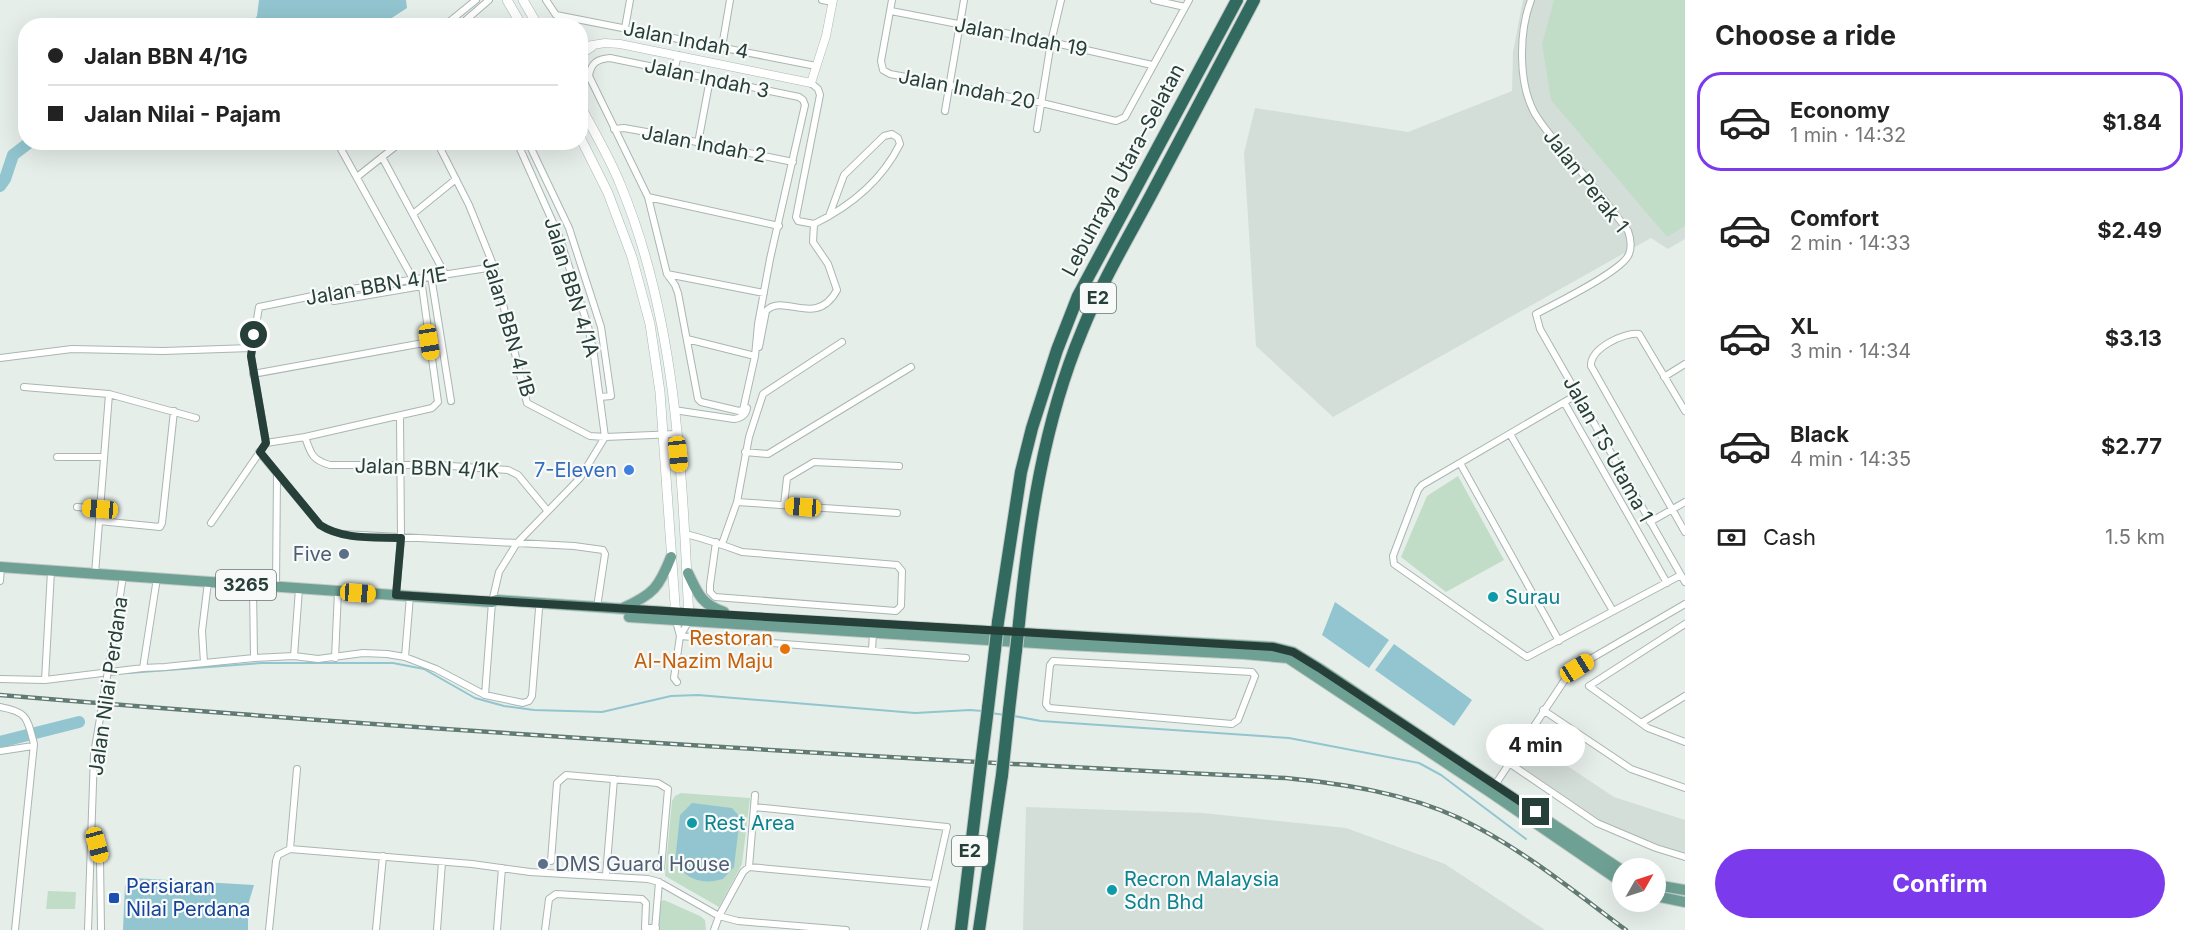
<!DOCTYPE html>
<html lang="en">
<head>
<meta charset="utf-8">
<style>
  body { margin:0; font-family:Inter,sans-serif; background:#f6f6f6; color:#222; height:100vh; display:flex; flex-direction:column; font-size:22px; white-space:nowrap }
  * { box-sizing:border-box; margin:0 }
  p { font-size:20px; color:#767676 }
  .icon { flex:none; width:33px; height:33px; fill:none; stroke:currentColor; stroke-width:2; stroke-linecap:round; stroke-linejoin:round }
  .map { position:relative; flex:1; overflow:hidden }
  .side { display:flex; flex-direction:column; background:#fff; width:510px }
  .side>* { flex:none }
  .banner { position:absolute; left:18px; top:18px; width:570px; height:132px; border-radius:24px; box-shadow:0 6px 24px #0002; display:grid; align-content:center; height:132px; padding:0 30px; background:#fff }
  .needle { width:39px; rotate:51deg }
  .fabs { position:absolute; left:1612px; top:858px; display:grid; gap:12px }
  .fabs a { display:grid; place-items:center; width:54px; height:54px; border-radius:50%; background:#fff; box-shadow:0 6px 24px #0002; font-size:30px }
  .end { position:absolute; width:27px; height:27px; margin:-14px; border:8px solid #263f38; background:#fff; box-shadow:0 0 0 3px #fff }
  .from { border-radius:50% }
  .bubble { position:absolute; height:42px; border-radius:21px; background:#fff; box-shadow:0 6px 24px #0002; font-size:20px; font-weight:700; line-height:42px; text-align:center }
  .car { position:absolute; width:18px; height:36px; margin:-18px -9px; border-radius:8px; box-shadow:0 0 4px 2px #0007; background:linear-gradient(#f5c518 24%,#345 0 40%,#f5c518 0 76%,#345 0 86%,#f5c518 0) }
  .banner b { display:flex; align-items:center; gap:21px; height:57px; font-size:22px }
  .banner b+b { border-top:2px solid #e0e0e0 }
  .banner i { width:15px; height:15px; background:#222 }
  ul { padding:0; list-style:none }
  li { display:flex; align-items:center; gap:18px; height:99px; margin:0 12px 9px; padding:0 18px; border:3px solid transparent; border-radius:24px }
  li div { flex:1 }
  li b { display:block; font-size:22px }
  li em { font-style:normal; font-weight:700 }
  li.active { border-color:#7c3aed }
  li>.icon { width:54px; height:54px; stroke-width:1.5 }
  h2 { padding:0 30px; font-size:27px; line-height:72px }
  .pay { display:flex; align-items:center; gap:15px; height:66px; padding:0 30px; font-size:22px }
  .pay p { margin-inline-start:auto }
  .cta { display:flex; gap:12px; margin-top:auto; padding:12px 30px }
  .cta a { flex:1; height:69px; border-radius:36px; background:#7c3aed; color:#fff; font-size:24px; font-weight:700; line-height:69px; text-align:center }
  main { display:flex; flex:1; min-height:0 }
  .map>svg:first-child { display:block }
  .built { fill:#d4ded9 }
  .green { fill:#c1ddc8 }
  .water { fill:#92c5cf }
  .lines { fill:none; stroke-linecap:round; stroke-linejoin:round }
  .stream { stroke:#92c5cf; stroke-width:2 }
  .river { stroke:#92c5cf; stroke-width:12 }
  .minor-casing { stroke:#a9b6b1; stroke-width:8 }
  .tertiary-casing { stroke:#a9b6b1; stroke-width:9 }
  .secondary-casing { stroke:#a5b9b2; stroke-width:10 }
  .primary-casing { stroke:#c2c9c7; stroke-width:12 }
  .motorway-casing { stroke:#c2c9c7; stroke-width:14 }
  .minor { stroke:#fff; stroke-width:6 }
  .tertiary { stroke:#fff; stroke-width:8 }
  .secondary { stroke:#fff; stroke-width:9 }
  .primary { stroke:#6ea093; stroke-width:10 }
  .motorway { stroke:#336a5f; stroke-width:12 }
  .rail-casing { stroke:#617a73; stroke-width:4.5 }
  .rail { stroke:#f7faf8; stroke-width:2; stroke-dasharray:7; stroke-linecap:butt }
  .minor-bridge-casing { stroke:#a9b6b1; stroke-width:8; stroke-linecap:butt }
  .motorway-bridge-casing { stroke:#c2c9c7; stroke-width:14; stroke-linecap:butt }
  .minor-bridge { stroke:#fff; stroke-width:6 }
  .motorway-bridge { stroke:#336a5f; stroke-width:12 }
  .route { stroke:#263f38; stroke-width:8 }
  .shop-dot { fill:#3f7fe0; stroke:#f7faf8; stroke-width:2 }
  .service-dot { fill:#5c6f8a; stroke:#f7faf8; stroke-width:2 }
  .culture-dot { fill:#0f9aa8; stroke:#f7faf8; stroke-width:2 }
  .food-dot { fill:#e8710a; stroke:#f7faf8; stroke-width:2 }
  .transit-dot { fill:#1a4fb4; stroke:#f7faf8; stroke-width:2 }
  .labels { text-anchor:middle; stroke-width:4.5; stroke-linejoin:round; paint-order:stroke }
  .shield { fill:#f7faf8; stroke:#657772; stroke-width:1.5 }
  .shield-label { font-size:18px; font-weight:bold; fill:#263f38 }
  .street-label { font-size:20px; fill:#263f38; stroke:#f7faf8 }
  .shop-label { font-size:20px; fill:#366cbe; stroke:#f7faf8; text-anchor:end }
  .service-label { font-size:20px; fill:#4e5e75; stroke:#f7faf8; text-anchor:end }
  .culture-label { font-size:20px; fill:#0d838f; stroke:#f7faf8; text-anchor:start }
  .food-label { font-size:20px; fill:#c56008; stroke:#f7faf8; text-anchor:end }
  .transit-label { font-size:20px; fill:#164399; stroke:#f7faf8; text-anchor:start }
</style>
</head>
<body>
<main>
<div class="map">
<svg width="1685" height="930" viewBox="0 0 1685 930">
  <rect width="100%" height="100%" fill="#e6eeea"/>
  <!-- built -->
  <path class="built" d="M1523,0H1685V239L1668,249L1651,238L1333,417L1256,346L1244,153L1255,108L1408,132L1512,91L1513,52Z
    M1524,737L1614,797L1685,820V854L1596,823L1508,763Z
    M1026,807L1203,813L1346,828L1445,864L1545,930H1023Z"/>
  <!-- green -->
  <path class="green" d="M1554,0H1685V226L1667,237L1551,100L1542,44Z
    M1458,476L1504,560L1446,592L1401,557L1427,496Z
    M681,793L750,798L742,864L719,907L665,876L672,801L675,796Z
    M48,891L76,892L75,909H46Z
    M664,900L700,916L705,920L706,930H657L659,902Z"/>
  <!-- water -->
  <path class="water" d="M259,0H406L407,8L381,25H250L257,16Z
    M1335,602L1389,640L1369,668L1322,635Z
    M1394,644L1472,700L1454,726L1375,670Z
    M692,803L732,808L740,817L734,867L723,879C702,885 687,880 675,862L680,815Z
    M134,878L254,885L248,905V930H123L125,885Z"/>
  <g class="lines">
    <!-- stream -->
    <path class="stream" d="M128,673L262,663H393L424,669L475,698L504,706L534,710L602,712L671,696L698,695L915,713L970,710L982,711
      M990,713L1006,715
      M1014,716L1041,721L1289,738L1419,763L1441,775L1526,839"/>
    <!-- river -->
    <path class="river" d="M0,186L5,179L13,155L30,142
      M0,742L79,722"/>
    <!-- minor casing -->
    <g class="minor-casing">
      <path id="minor" d="M546,0L556,15L816,66
        M822,0L833,2
        M892,0L881,61L883,70L890,74L1042,103L1116,121L1125,117L1189,0
        M1154,0L1185,7
        M1531,0C1519,31 1518,82 1534,112C1543,128 1556,142 1568,156C1588,180 1609,205 1628,231C1631,239 1632,246 1629,254C1623,271 1554,304 1536,314L1540,329L1685,582
        M891,11L1051,42L1152,65
        M444,26L476,0
        M459,26L489,0
        M625,28L630,0
        M722,47L730,0
        M674,71L678,55
        M811,83L818,89L820,95L796,217L798,221L814,224
        M945,111L964,0
        M614,129L624,128L663,135L793,162
        M1037,129L1051,42L1061,0
        M337,142L413,279
        M437,142L469,205L494,267L527,403L590,436L605,437L676,434
        M528,142L569,228L601,327L611,396L600,397
        M698,143L710,79
        M382,157L445,274
        M357,177L401,142
        M648,197L779,226
        M413,214L456,179
        M667,274L675,285L678,293L698,399L701,402L739,411L743,410L755,356L758,324L770,259L805,105L803,100L799,97L610,58C597,59 591,63 589,76L648,197L667,274L764,293
        M431,276L451,401
        M687,339L755,356
        M759,347L766,311C783,292 816,329 837,290L828,264L813,242L814,224C851,206 882,180 900,144L898,138L892,134L884,136L844,175L829,216
        M0,358L72,349L163,351L251,348
        M253,374L429,342
        M1664,377L1685,364
        M24,387L109,394L196,418
        M1578,394L1422,485L1418,490L1393,556L1394,564L1527,657L1681,575
        M1564,402L1667,583
        M674,410L734,419C741,418 746,415 747,408
        M1685,411L1639,334C1623,332 1590,349 1591,366L1685,532
        M1510,434L1613,611
        M305,437C311,454 312,460 330,465H437L508,470L518,475L547,510
        M266,443L305,437L432,408L438,402L422,286L334,301L332,292
        M259,452L320,525L329,530L342,534L574,546L603,550L605,554L597,607
        M745,452L768,454L911,367
        M57,457H104
        M1460,463L1559,641
        M737,502L897,513
        M784,505L787,478L814,462L899,466
        M77,507L100,509
        M99,521L160,527L162,523L174,411
        M1650,522L1685,502
        M211,523L266,443L251,356L259,307L332,292L494,267
        M686,534C705,539 723,545 742,552L897,565L902,571L901,606L896,611L715,597L710,592V585L716,542
        M722,544L737,502L749,437L763,394L842,342
        M95,574L109,394
        M0,581L1,567
        M253,585L254,658
        M276,587L277,474
        M396,595L401,538L400,416
        M676,621L680,636L674,678L677,682
        M1685,624L1589,686L1648,728L1685,742
        M114,635L123,576
        M680,636L966,658
        M680,636L689,621
        M872,650L873,633
        M294,656L299,589
        M405,657L410,596
        M335,658L338,591
        M1053,661L1252,672L1255,676L1238,720L1232,724L1049,708L1046,704L1050,665Z
        M204,663L202,631L208,582
        M143,668L157,578
        M0,679L45,680L143,668L165,667L254,658L294,656L318,659L363,653L387,654L405,657L436,669L485,695L523,703L529,701L532,696L539,609
        M45,680L51,571
        M485,695L492,602L499,572L517,543L580,478L605,437L594,355L588,326L559,236L517,142
        M0,707C28,712 27,718 34,744L15,930
        M1543,710L1631,769L1685,788
        M1641,723L1685,696
        M0,751L33,746
        M1509,763L1597,823L1656,848L1685,857
        M1493,788L1568,675L1592,658L1685,604
        M754,807L947,827L924,930
        M94,835L100,858L101,930
        M290,849L297,769
        M551,861L557,783L566,775L658,783L668,789L661,868
        M749,867L934,884
        M606,875L614,779
        M88,930L94,754
        M269,930L276,861L278,855L290,849L472,864L530,872L648,879L659,882L719,916L738,921L846,930
        M376,930L383,856
        M437,930L442,862
        M497,930L502,868
        M545,930L549,899L556,894L642,899L646,903L645,928H656
        M655,930L659,882
        M714,930L719,916L743,872L749,867L755,795"/>
    </g>
    <!-- tertiary casing -->
    <g class="tertiary-casing">
      <path id="tertiary" d="M580,47L605,43L620,44L811,83L826,36L833,0
        M580,55L592,47"/>
    </g>
    <!-- secondary casing -->
    <g class="secondary-casing">
      <path id="secondary" d="M507,0L522,26
        M523,0L538,26
        M580,105C594,132 610,158 621,186C677,322 682,474 689,619
        M580,137L608,193L632,257L650,324L660,392L676,618"/>
    </g>
    <!-- primary casing -->
    <g class="primary-casing">
      <path id="primary" d="M0,567L492,602L497,600L739,617L1273,647L1293,652L1319,668L1623,871
        M688,573C698,594 701,604 724,612
        M623,608C654,594 659,587 671,557
        M629,617L1067,645L1244,654L1288,658L1490,792L1623,883
        M1656,885L1685,890
        M1656,896L1685,902"/>
    </g>
    <!-- motorway casing -->
    <g class="motorway-casing">
      <path id="motorway" d="M998,622L1021,472L1032,428L1057,350L1078,296L1237,0
        M1019,623C1029,524 1043,424 1082,331C1101,283 1128,238 1152,193C1186,129 1220,64 1254,0
        M988,708L995,649
        M1009,710L1016,650
        M961,930L980,772
        M979,930L1002,775"/>
    </g>
    <!-- minor -->
    <use href="#minor" class="minor"/>
    <!-- tertiary -->
    <use href="#tertiary" class="tertiary"/>
    <!-- secondary -->
    <use href="#secondary" class="secondary"/>
    <!-- primary -->
    <use href="#primary" class="primary"/>
    <!-- motorway -->
    <use href="#motorway" class="motorway"/>
    <!-- rail casing -->
    <g class="rail-casing">
      <path id="rail" d="M0,695C428,731 857,757 1286,778C1344,784 1405,793 1459,818C1520,847 1572,890 1626,930"/>
    </g>
    <!-- rail -->
    <use href="#rail" class="rail"/>
    <!-- minor-bridge casing -->
    <g class="minor-bridge-casing">
      <path id="minor-bridge" d="M94,754L114,635"/>
    </g>
    <!-- motorway-bridge casing -->
    <g class="motorway-bridge-casing">
      <path id="motorway-bridge" d="M995,649L998,622
        M1016,650L1019,623
        M980,772L988,708
        M1002,775L1009,710"/>
    </g>
    <!-- minor-bridge -->
    <use href="#minor-bridge" class="minor-bridge"/>
    <!-- motorway-bridge -->
    <use href="#motorway-bridge" class="motorway-bridge"/>
  </g>
  <g class="lines">
    <!-- route -->
    <path class="route" d="M254,335L251,356L266,443L260,452L320,525C343,540 374,537 401,538L396,595L1273,647L1293,652L1319,668L1536,812"/>
  </g>
  <!-- markers -->
  <circle class="shop-dot" cx="629" cy="470" r="6"/>
  <g class="service-dot">
    <circle cx="344" cy="554" r="6"/>
    <circle cx="543" cy="864" r="6"/>
  </g>
  <g class="culture-dot">
    <circle cx="1493" cy="597" r="6"/>
    <circle cx="692" cy="823" r="6"/>
    <circle cx="1112" cy="890" r="6"/>
  </g>
  <circle class="food-dot" cx="785" cy="649" r="6"/>
  <rect class="transit-dot" x="108" y="892" width="12" height="12" rx="3"/>
  <g class="labels">
    <!-- shield labels -->
    <g class="shield">
      <rect x="1080" y="283" width="36" height="30" rx="4.5"/>
      <rect x="216" y="570" width="60" height="30" rx="4.5"/>
      <rect x="952" y="836" width="36" height="30" rx="4.5"/>
    </g>
    <g class="shield-label">
      <text x="1098" y="304">E2</text>
      <text x="246" y="591">3265</text>
      <text x="970" y="857">E2</text>
    </g>
    <!-- street labels -->
    <g class="street-label">
      <text transform="translate(1021 37) rotate(11)" y="7">Jalan Indah 19</text>
      <text transform="translate(686 40) rotate(11)" y="7">Jalan Indah 4</text>
      <text transform="translate(707 78) rotate(12)" y="7">Jalan Indah 3</text>
      <text transform="translate(967 89) rotate(11)" y="7">Jalan Indah 20</text>
      <text transform="translate(704 144) rotate(11)" y="7">Jalan Indah 2</text>
      <text transform="translate(1123 170) rotate(-62)" y="7">Lebuhraya Utara–Selatan</text>
      <text transform="translate(1586 181) rotate(52)" y="7">Jalan Perak 1</text>
      <text transform="translate(376 286) rotate(-10)" y="7">Jalan BBN 4/1E</text>
      <text transform="translate(572 287) rotate(73)" y="7">Jalan BBN 4/1A</text>
      <text transform="translate(509 327) rotate(74)" y="7">Jalan BBN 4/1B</text>
      <text transform="translate(1608 449) rotate(61)" y="7">Jalan TS Utama 1</text>
      <text transform="translate(427 468) rotate(2)" y="7">Jalan BBN 4/1K</text>
      <text transform="translate(108 686) rotate(-82)" y="7">Jalan Nilai Perdana</text>
    </g>
    <!-- shop labels -->
    <g class="shop-label">
      <text x="617" y="477">7-Eleven</text>
    </g>
    <!-- service labels -->
    <g class="service-label">
      <text x="332" y="561">Five</text>
      <text x="555" y="871" text-anchor="start">DMS Guard House</text>
    </g>
    <!-- culture labels -->
    <g class="culture-label">
      <text x="1505" y="604">Surau</text>
      <text x="704" y="830">Rest Area</text>
      <text x="1124" y="886">Recron Malaysia<tspan x="1124" dy="23">Sdn Bhd</tspan></text>
    </g>
    <!-- food labels -->
    <g class="food-label">
      <text x="773" y="645">Restoran<tspan x="773" dy="23">Al-Nazim Maju</tspan></text>
    </g>
    <!-- transit labels -->
    <g class="transit-label">
      <text x="126" y="893">Persiaran<tspan x="126" dy="23">Nilai Perdana</tspan></text>
    </g>
  </g>
</svg>
<div class="fabs">
<a><svg class="needle" viewBox="-14 -14 28 28"><path d="M0-13l5 13h-10z" fill="#e53935"/><path d="M0 13l5-13h-10z" fill="#767676"/></svg></a>
</div>
<i class="end from" style="left:254px;top:335px"></i>
<i class="end" style="left:1536px;top:812px"></i>
<div class="bubble" style="left:1486px;top:724px;width:99px">4 min</div>
<i class="car" style="left:429px;top:342px;rotate:171deg"></i>
<i class="car" style="left:678px;top:454px;rotate:174deg"></i>
<i class="car" style="left:803px;top:507px;rotate:274deg"></i>
<i class="car" style="left:100px;top:509px;rotate:275deg"></i>
<i class="car" style="left:358px;top:593px;rotate:94deg"></i>
<i class="car" style="left:1577px;top:668px;rotate:58deg"></i>
<i class="car" style="left:97px;top:845px;rotate:165deg"></i>
<div class="banner">
<b><i class="from"></i>Jalan BBN 4/1G</b>
<b><i></i>Jalan Nilai - Pajam</b>
</div>
</div>
<section class="side">
<h2>Choose a ride</h2>
<ul>
<li class="active"><svg class="icon" aria-label="car" viewBox="0 0 24 24"><path d="M5 17H2v-5l4-1 3-4h7l3 4 3 1v5h-3M9 17h6M6 11h13"/><circle cx="7" cy="17" r="2"/><circle cx="17" cy="17" r="2"/></svg><div><b>Economy</b><p>1 min · 14:32</p></div><em>$1.84</em></li>
<li><svg class="icon" aria-label="car" viewBox="0 0 24 24"><path d="M5 17H2v-5l4-1 3-4h7l3 4 3 1v5h-3M9 17h6M6 11h13"/><circle cx="7" cy="17" r="2"/><circle cx="17" cy="17" r="2"/></svg><div><b>Comfort</b><p>2 min · 14:33</p></div><em>$2.49</em></li>
<li><svg class="icon" aria-label="car" viewBox="0 0 24 24"><path d="M5 17H2v-5l4-1 3-4h7l3 4 3 1v5h-3M9 17h6M6 11h13"/><circle cx="7" cy="17" r="2"/><circle cx="17" cy="17" r="2"/></svg><div><b>XL</b><p>3 min · 14:34</p></div><em>$3.13</em></li>
<li><svg class="icon" aria-label="car" viewBox="0 0 24 24"><path d="M5 17H2v-5l4-1 3-4h7l3 4 3 1v5h-3M9 17h6M6 11h13"/><circle cx="7" cy="17" r="2"/><circle cx="17" cy="17" r="2"/></svg><div><b>Black</b><p>4 min · 14:35</p></div><em>$2.77</em></li>
</ul>
<div class="pay"><svg class="icon" aria-label="cash" viewBox="0 0 24 24"><path d="M3 7h18v10H3z"/><circle cx="12" cy="12" r="2"/></svg>Cash<p>1.5 km</p></div>
<div class="cta"><a>Confirm</a></div>
</section>
</main>
</body>
</html>
